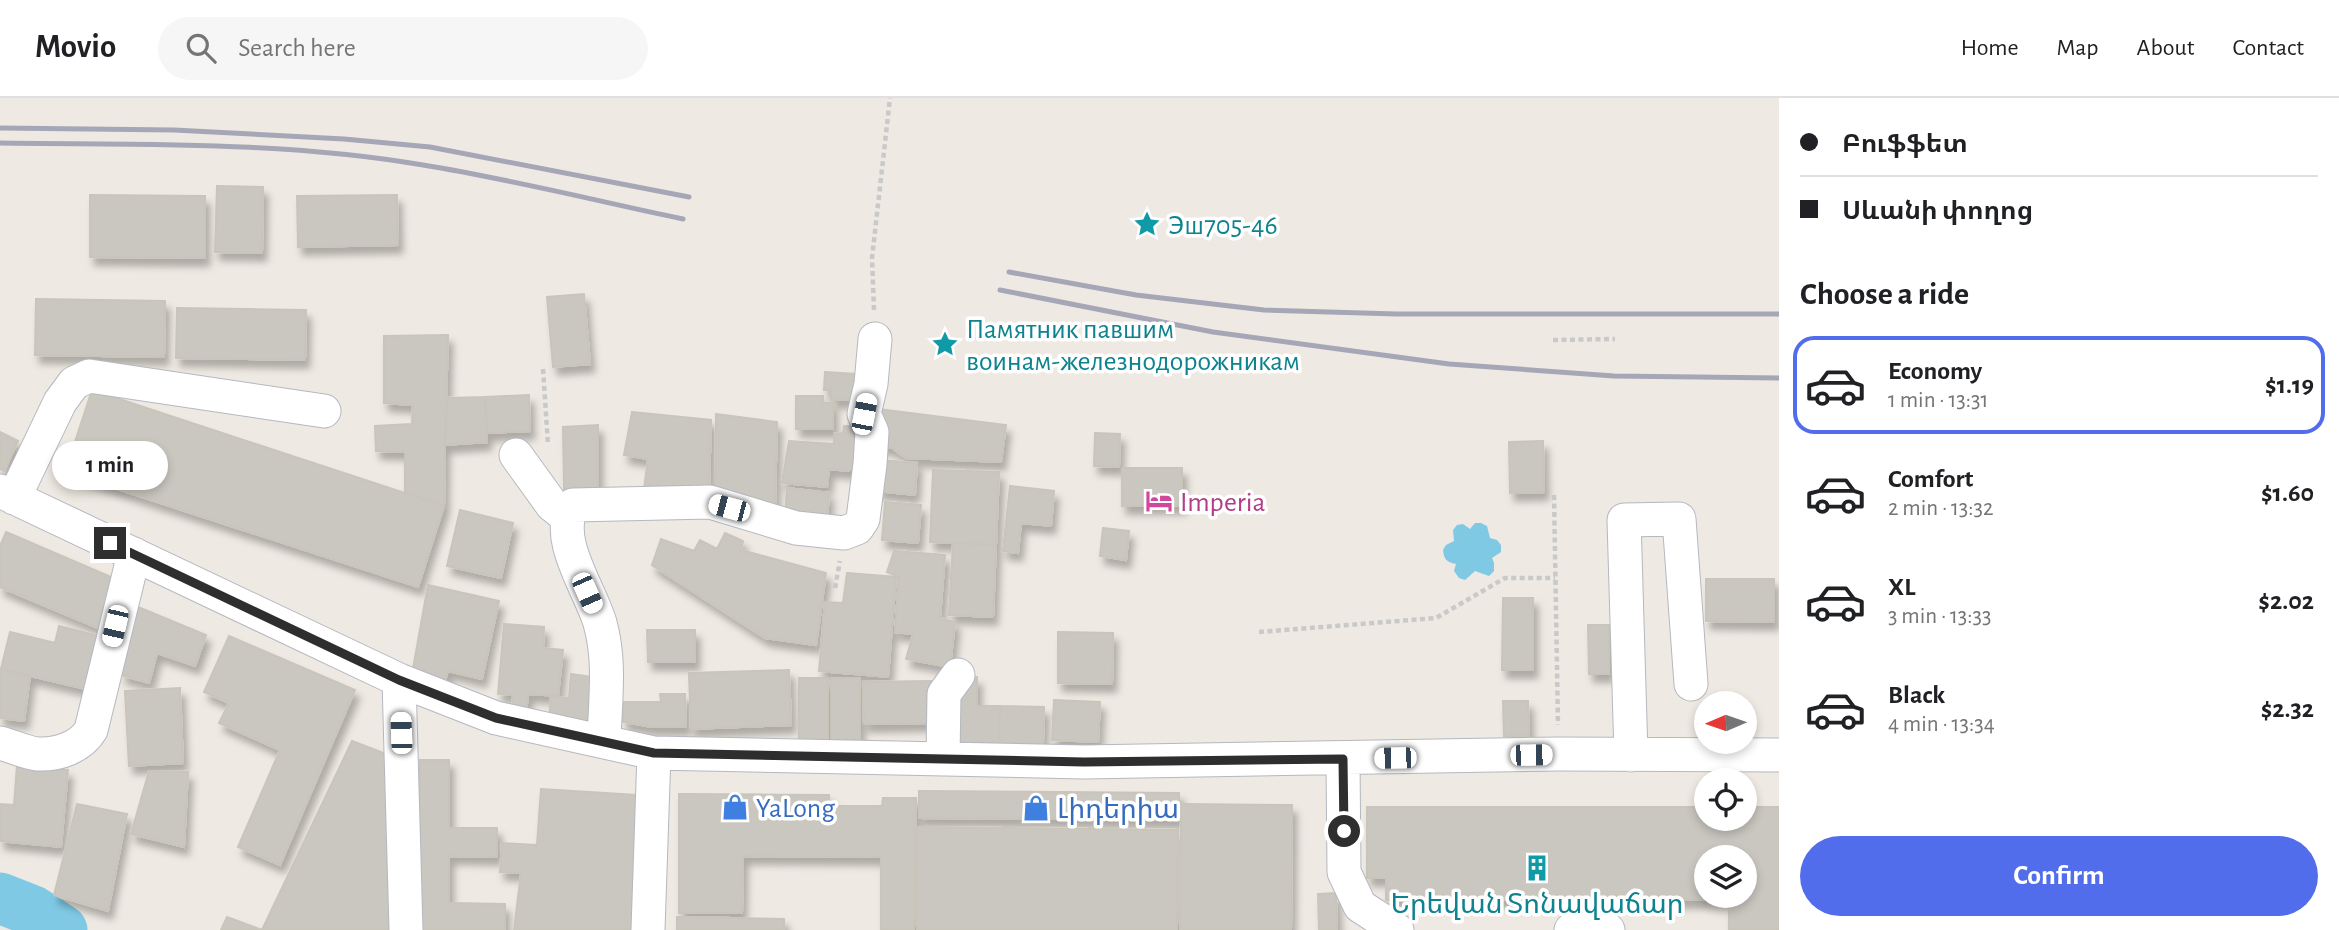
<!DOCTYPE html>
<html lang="en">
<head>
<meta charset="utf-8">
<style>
  body { margin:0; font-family:"Alegreya Sans","Noto Sans Armenian",sans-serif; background:#f6f6f6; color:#202124; height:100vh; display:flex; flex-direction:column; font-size:26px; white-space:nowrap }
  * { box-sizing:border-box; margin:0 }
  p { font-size:23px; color:#757577 }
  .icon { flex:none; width:38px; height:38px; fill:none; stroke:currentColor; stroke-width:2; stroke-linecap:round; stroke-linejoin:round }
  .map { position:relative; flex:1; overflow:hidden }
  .side { display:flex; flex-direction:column; background:#fff; width:560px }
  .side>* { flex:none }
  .banner { display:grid; align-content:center; height:154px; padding:0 21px; background:#fff }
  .needle { width:46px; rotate:268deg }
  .buttons { position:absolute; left:1694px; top:593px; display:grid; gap:14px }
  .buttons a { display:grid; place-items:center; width:63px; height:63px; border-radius:50%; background:#fff; box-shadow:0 4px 10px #0003; font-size:35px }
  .end { position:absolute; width:32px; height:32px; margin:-16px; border:9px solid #2e2e2e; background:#fff; box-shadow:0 0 0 4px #fff }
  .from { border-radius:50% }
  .bubble { position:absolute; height:49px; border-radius:24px; background:#fff; box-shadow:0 4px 10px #0003; font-size:23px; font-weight:700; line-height:49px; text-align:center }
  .car { position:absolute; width:21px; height:42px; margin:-21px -10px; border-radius:9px; box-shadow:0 0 5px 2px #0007; background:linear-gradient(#fff 24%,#345 0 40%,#fff 0 76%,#345 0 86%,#fff 0) }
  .banner b { display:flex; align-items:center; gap:24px; height:66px; font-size:26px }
  .banner b+b { border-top:2px solid #e0e0e0 }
  .banner i { width:18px; height:18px; background:#202124 }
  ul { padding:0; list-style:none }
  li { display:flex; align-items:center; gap:21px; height:98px; margin:0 14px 10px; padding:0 7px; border:4px solid transparent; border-radius:21px }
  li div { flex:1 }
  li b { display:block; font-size:26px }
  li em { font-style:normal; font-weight:700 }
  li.on { border-color:#526deb }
  li>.icon { width:63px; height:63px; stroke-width:1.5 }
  h2 { padding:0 21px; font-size:32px; line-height:84px }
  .primary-button { display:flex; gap:14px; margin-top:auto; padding:14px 21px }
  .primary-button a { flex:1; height:80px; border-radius:42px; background:#526deb; color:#fff; font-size:28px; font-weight:700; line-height:80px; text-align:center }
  header { display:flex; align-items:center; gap:42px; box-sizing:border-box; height:98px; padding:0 35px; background:#fff; border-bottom:2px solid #e0e0e0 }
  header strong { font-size:33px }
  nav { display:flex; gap:38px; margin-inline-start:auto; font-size:24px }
  .search { width:490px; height:63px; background:#f6f6f6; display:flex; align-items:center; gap:18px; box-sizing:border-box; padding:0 24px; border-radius:38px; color:#757577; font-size:26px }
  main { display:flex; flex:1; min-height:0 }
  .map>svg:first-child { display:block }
  .water { fill:#7fc9e5 }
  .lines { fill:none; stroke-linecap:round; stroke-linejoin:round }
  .river { stroke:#7fc9e5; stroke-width:51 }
  .building { fill:#cac7c0; stroke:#c9c5bb; stroke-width:2; fill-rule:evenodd; filter:url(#shadow) }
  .minor-casing { stroke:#b5b8c0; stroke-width:35 }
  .path { stroke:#c9c9c9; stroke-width:4.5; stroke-dasharray:5 3.5; stroke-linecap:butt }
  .minor { stroke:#fff; stroke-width:33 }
  .rail { stroke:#a5a7b6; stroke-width:5 }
  .route { stroke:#2e2e2e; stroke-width:9 }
  .labels { text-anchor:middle; stroke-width:7; stroke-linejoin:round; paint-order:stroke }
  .culture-label { font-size:28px; fill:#0d838f; stroke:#fff; text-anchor:start }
  .hotel-label { font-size:28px; fill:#b23c85; stroke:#fff; text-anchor:start }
  .shop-label { font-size:28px; fill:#366cbe; stroke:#fff; text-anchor:start }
</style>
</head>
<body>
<header>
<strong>Movio</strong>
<div class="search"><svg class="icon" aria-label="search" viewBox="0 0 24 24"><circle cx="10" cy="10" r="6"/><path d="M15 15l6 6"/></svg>Search here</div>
<nav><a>Home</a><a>Map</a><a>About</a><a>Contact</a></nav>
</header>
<main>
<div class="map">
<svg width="1779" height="832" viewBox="0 0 1779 832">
  <defs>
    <filter id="shadow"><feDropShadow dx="4.5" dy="8" stdDeviation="3.5" flood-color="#0004"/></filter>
  </defs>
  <rect width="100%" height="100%" fill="#eee9e2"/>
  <!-- water -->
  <path class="water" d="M1475,425H1481L1487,428L1490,440L1497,442L1501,447V454L1492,460L1494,465V473L1489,478L1475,473L1465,482L1459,480L1454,473L1456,466C1446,464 1444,461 1443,452L1446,447L1454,443L1453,432L1457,427L1463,426L1470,431Z"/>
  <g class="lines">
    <!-- river -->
    <path class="river" d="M0,800L33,813L62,832"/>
  </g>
  <!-- building -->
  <path class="building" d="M217,88L263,89L262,155L215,154Z
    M90,97L205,98V160L90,159Z
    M397,97L398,147L298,149L297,98Z
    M584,196L590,266L553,269L547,199Z
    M36,201L165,203L164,259L35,257Z
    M177,210L306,212L305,262L176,260Z
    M448,237L445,347L444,408L405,395V354L376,353L375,328L412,326L413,307L384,305V238Z
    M825,274L856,276L854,302H831V292H824Z
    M92,292L444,408L418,489L65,374Z
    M529,297L530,333L487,335L485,299Z
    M796,298H823V305H833V331H796Z
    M485,299L487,344L445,347L447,300Z
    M878,311L1006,327L1001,364L906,360L892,350L874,347Z
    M632,314L711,322L709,391H644L648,361L624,357Z
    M716,316L777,324L775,408L715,394Z
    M598,327V390L564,391L563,329Z
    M844,328L859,329L854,369L848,373L829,371L827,389L782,385L789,343L834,346V336L843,335Z
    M0,334L18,343L4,373L0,371Z
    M1095,335L1120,336L1119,369L1094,368Z
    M1543,343L1544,394L1510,395L1509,344Z
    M880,362L917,365L915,397L877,393Z
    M1122,370H1182V408H1122Z
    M933,372L999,374L996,447L930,444Z
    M1010,388L1054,393L1051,428L1021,425L1018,455L1003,453Z
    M787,390L829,395L827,422L785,417Z
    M885,404L921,407L918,445L882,442Z
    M460,412L513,425L501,480L447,468Z
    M1103,430L1129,433L1126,462L1100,458Z
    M6,434L118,482L100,531L0,489V448Z
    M725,435L743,443L741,452L826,475L816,547L765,540L652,467L661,441L694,453L700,442L717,451Z
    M953,445L996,447L993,519L949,517Z
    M894,453L945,457L940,520L955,524L950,569L906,561L913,536L895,534L899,478L887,474Z
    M847,475L896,479L888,579L819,573L825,504L843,505Z
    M1706,481H1774V524L1706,523Z
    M428,487L499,503L482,581L448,573L444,586L412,576Z
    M1503,500H1533V572H1502Z
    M138,509L206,537L195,568L157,555L149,585L121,577Z
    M504,526L544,529L543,550L563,552L558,598L528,596L526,616L512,614L513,597L498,596Z
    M1588,527H1609V576H1589Z
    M59,528L103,539L90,592L1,571L10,534L55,545Z
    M647,532H695V564H648Z
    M1058,534L1113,535L1112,586L1058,585Z
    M229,538L355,592L280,767L238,749L280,652L219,625L229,605L204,594Z
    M0,571L30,578L24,623L0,620Z
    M789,572L791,627L691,631L689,575Z
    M571,576L600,580L599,627L549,621L551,598L569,600Z
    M977,579V608H1000L999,645L959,646L953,597L962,580Z
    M799,580H828V643H799Z
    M831,580H860V643L831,642Z
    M931,583V625L864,626L863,584Z
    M180,590L183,665L129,668L125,593Z
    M660,596H685L686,629H652L623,624V604H661Z
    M1054,602L1100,604L1098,644L1052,642Z
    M1503,603H1528L1529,638H1504Z
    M1000,608L1044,609L1043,646L999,645Z
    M352,643L391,658L389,832H221L227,819L262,832Z
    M420,662H449V730H497V759L449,758V805L505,806V832H419Z
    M17,667L68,672L61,749L0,743V706L14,707Z
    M149,673L188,674L184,749L131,736Z
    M541,691L636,697L632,832H514L521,775L500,774L502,745L537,747Z
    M919,693L1179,695V722L919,720Z
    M679,696L829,697L830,708H882L883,700H916L914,832H881V759L743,758L742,815H679Z
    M77,706L127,716L108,813L54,797Z
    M1181,706L1292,707L1291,832H1180Z
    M1367,709H1706V721H1745V709H1779V832H1729V802H1386V780H1367ZM1706,760H1745V798H1706Z
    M917,729L1178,732L1177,832H917Z
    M1336,795L1337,832H1319L1318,796Z
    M677,819L784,821V832H677Z"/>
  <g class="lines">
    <!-- minor casing -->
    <g class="minor-casing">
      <path id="minor" d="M516,357L552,407L566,418
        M0,393L399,582L496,620L654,655L1084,664L1558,656L1779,657
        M14,400L60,304L74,285L89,278L324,313
        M399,582L406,832
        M604,644C605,604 611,564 600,525C590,491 553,441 573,407L710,404L796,430L844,435L857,430L863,421L870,366L872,334L864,316L871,286L875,241
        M0,645C12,648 26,655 38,656C58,657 81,649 91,632L134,456
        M1631,657L1624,422L1679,421L1691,586
        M943,661L944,596L958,577
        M1343,661L1344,774L1360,808L1397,832
        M648,832L654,655
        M1571,832H1608"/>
    </g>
    <!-- path -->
    <path class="path" d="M874,212L872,160L890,0
      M1553,242L1615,241
      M543,271L548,347
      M1554,397L1558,627
      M835,490L840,463
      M1259,534L1436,520L1505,480H1555"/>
    <!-- minor -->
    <use href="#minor" class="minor"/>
    <!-- rail -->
    <path class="rail" d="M0,30L174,32L344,41L430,49L689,99
      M0,45C141,47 284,43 423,67C510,81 597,103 683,121
      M1009,174L1136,197L1264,212L1396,216H1779
      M1000,192L1213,234L1449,266L1614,278L1779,280"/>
  </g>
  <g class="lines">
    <!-- route -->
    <path class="route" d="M110,445L399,582L496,620L654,655L1084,664L1343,661L1344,733"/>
  </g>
  <!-- icons -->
  <defs>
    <g id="sight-bare" transform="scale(2.1)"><path d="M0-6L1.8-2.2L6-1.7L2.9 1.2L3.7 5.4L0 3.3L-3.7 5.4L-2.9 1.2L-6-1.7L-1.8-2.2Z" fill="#0f9aa8" stroke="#fff" stroke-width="2.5" paint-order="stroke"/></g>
    <g id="hotel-bare" transform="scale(2.1)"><path d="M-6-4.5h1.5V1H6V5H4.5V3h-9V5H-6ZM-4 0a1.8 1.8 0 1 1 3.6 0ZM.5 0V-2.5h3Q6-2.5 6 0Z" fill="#d1479c" stroke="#fff" stroke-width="2.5" paint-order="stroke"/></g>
    <g id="shop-bare" transform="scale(2.1)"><path d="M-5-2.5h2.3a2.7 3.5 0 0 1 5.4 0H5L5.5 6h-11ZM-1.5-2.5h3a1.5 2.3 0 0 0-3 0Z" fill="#3f7fe0" stroke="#fff" stroke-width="2.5" paint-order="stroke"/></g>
    <g id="building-bare" transform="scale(2.1)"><path d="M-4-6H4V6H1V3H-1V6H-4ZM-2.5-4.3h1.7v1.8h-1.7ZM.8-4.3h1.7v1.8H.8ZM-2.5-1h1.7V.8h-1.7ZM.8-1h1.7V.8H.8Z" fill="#0f9aa8" stroke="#fff" stroke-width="2.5" paint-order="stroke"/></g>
  </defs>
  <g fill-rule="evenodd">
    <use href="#sight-bare" x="1147" y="126"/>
    <use href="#sight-bare" x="945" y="246"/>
    <use href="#hotel-bare" x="1159" y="403"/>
    <use href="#shop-bare" x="735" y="709"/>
    <use href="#shop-bare" x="1036" y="710"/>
    <use href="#building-bare" x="1537" y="770"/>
  </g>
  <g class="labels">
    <!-- culture labels -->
    <g class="culture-label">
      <text x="1168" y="136">Эш705-46</text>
      <text x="966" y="240">Памятник павшим<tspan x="966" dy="32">воинам-железнодорожникам</tspan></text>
      <text x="1537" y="815" text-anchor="middle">Երեվան Տոնավաճար</text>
    </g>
    <!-- hotel labels -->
    <g class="hotel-label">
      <text x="1180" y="413">Imperia</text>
    </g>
    <!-- shop labels -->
    <g class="shop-label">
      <text x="756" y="719">YaLong</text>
      <text x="1057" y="720">Լիդերիա</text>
    </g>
  </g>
</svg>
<div class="buttons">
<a><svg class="needle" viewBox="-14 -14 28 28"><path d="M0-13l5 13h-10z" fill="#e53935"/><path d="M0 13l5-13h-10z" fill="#757577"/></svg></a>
<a><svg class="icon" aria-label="locate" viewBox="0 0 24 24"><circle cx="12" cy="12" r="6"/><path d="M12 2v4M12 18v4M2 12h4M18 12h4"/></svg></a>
<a><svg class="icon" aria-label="layers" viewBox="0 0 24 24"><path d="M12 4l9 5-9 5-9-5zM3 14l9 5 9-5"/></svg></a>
</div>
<i class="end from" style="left:1344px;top:733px"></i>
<i class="end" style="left:110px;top:445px"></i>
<div class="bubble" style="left:52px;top:343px;width:116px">1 min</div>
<i class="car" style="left:864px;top:316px;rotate:11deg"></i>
<i class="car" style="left:729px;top:410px;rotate:285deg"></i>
<i class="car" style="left:587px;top:495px;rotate:156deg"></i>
<i class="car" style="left:115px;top:528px;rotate:193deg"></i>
<i class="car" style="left:401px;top:635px;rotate:358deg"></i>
<i class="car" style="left:1531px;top:657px;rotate:89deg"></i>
<i class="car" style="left:1395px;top:660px;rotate:269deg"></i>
</div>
<section class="side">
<div class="banner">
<b><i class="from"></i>Բուֆֆետ</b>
<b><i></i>Սևանի փողոց</b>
</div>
<h2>Choose a ride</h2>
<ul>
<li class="on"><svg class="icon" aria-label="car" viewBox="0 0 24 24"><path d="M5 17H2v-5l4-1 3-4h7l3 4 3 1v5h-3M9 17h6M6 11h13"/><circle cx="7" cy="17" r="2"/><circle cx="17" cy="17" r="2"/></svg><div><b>Economy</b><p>1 min · 13:31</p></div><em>$1.19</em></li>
<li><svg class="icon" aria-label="car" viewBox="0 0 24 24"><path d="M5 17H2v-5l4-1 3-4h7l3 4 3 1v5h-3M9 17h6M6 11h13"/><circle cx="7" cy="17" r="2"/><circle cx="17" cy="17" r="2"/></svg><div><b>Comfort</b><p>2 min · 13:32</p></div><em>$1.60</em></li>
<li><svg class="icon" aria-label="car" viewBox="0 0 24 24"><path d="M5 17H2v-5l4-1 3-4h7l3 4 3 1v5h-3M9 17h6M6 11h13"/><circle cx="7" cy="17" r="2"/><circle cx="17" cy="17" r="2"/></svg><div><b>XL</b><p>3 min · 13:33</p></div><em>$2.02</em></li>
<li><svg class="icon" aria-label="car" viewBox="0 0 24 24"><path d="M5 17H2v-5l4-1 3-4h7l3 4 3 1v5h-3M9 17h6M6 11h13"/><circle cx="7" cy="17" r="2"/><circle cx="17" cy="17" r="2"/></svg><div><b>Black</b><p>4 min · 13:34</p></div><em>$2.32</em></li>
</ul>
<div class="primary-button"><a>Confirm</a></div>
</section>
</main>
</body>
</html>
